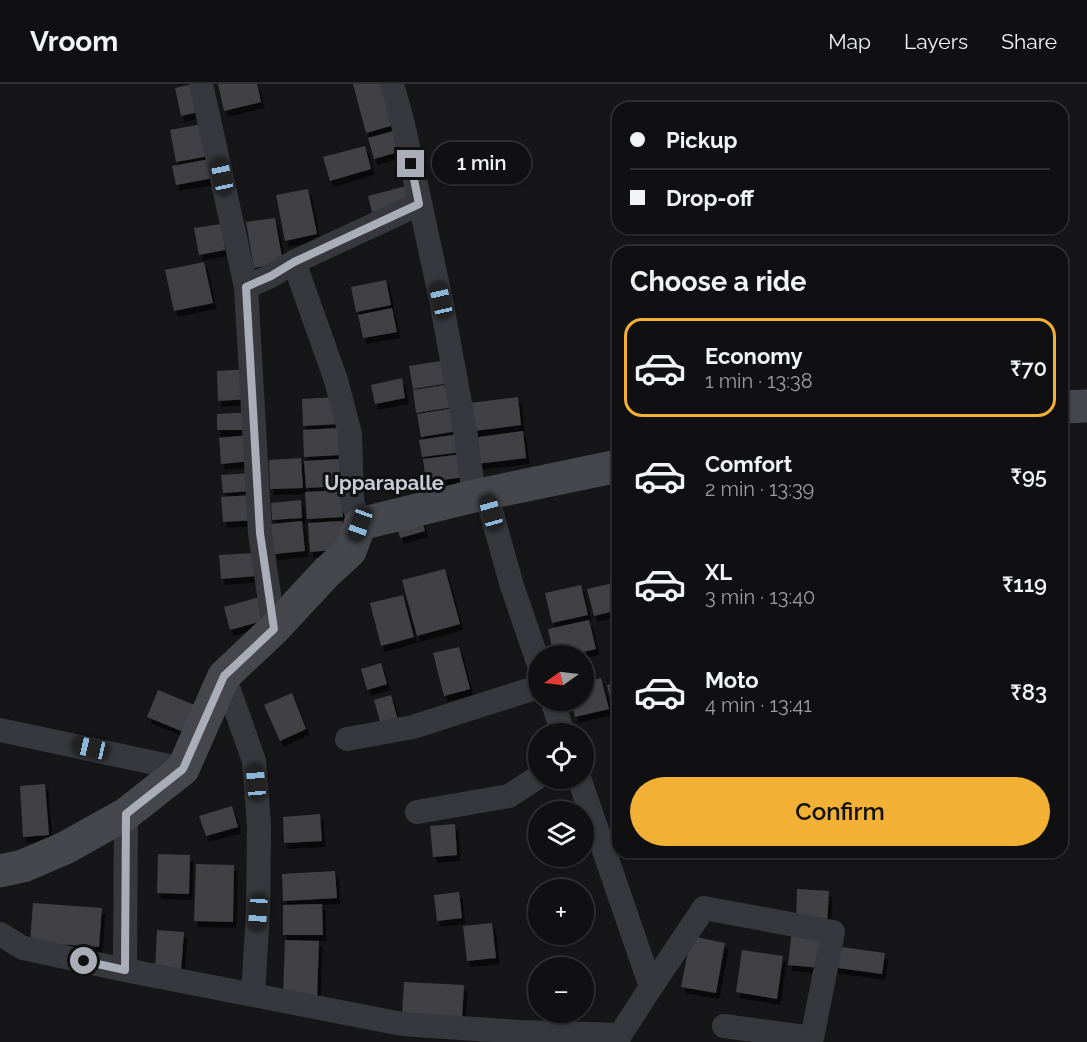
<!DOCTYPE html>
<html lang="en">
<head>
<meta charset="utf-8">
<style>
  body { margin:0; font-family:Raleway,sans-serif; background:#1e1e20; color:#f1f3f6; height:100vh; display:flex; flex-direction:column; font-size:22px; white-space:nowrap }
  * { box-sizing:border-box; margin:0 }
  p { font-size:20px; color:#9c9d9f }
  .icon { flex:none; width:33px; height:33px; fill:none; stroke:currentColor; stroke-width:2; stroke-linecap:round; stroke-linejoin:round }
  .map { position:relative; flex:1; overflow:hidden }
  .panel { position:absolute; left:612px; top:162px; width:456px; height:612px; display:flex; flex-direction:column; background:#101012; border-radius:18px; box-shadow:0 2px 4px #0004,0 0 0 2px #303032 }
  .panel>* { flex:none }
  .guide { position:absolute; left:612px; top:18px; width:456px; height:132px; border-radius:18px; box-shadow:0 2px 4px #0004,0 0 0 2px #303032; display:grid; align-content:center; height:132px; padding:0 18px; background:#101012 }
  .needle { width:39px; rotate:256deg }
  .tools { position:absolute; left:528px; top:561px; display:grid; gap:12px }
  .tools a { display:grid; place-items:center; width:66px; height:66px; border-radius:50%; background:#101012; box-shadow:0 2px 4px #0004,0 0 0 2px #303032; font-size:30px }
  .end { position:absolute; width:27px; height:27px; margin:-14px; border:8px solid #a8adb8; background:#111; box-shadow:0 0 0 3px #111 }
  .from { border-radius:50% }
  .bubble { position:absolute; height:42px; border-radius:21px; background:#101012; box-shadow:0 2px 4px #0004,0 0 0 2px #303032; font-size:20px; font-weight:600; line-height:42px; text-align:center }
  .car { position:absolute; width:18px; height:36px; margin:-18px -9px; border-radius:8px; box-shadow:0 0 4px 2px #0007; background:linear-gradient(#222 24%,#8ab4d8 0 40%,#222 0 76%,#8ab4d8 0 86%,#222 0) }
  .guide b { display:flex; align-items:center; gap:21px; height:57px; font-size:22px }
  .guide b+b { border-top:2px solid #303032 }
  .guide i { width:15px; height:15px; background:#f1f3f6 }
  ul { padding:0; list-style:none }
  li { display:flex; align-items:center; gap:18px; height:99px; margin:0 12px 9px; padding:0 6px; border:3px solid transparent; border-radius:18px }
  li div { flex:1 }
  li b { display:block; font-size:22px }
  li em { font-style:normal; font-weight:600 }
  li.on { border-color:#f2b134 }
  li>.icon { width:54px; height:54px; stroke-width:1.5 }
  h2 { padding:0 18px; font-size:27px; line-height:72px }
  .cta { display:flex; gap:12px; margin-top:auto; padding:12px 18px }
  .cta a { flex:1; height:69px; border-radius:36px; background:#f2b134; color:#111; font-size:24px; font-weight:600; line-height:69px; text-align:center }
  header { display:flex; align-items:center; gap:36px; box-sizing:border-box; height:84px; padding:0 30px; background:#101012; border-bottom:2px solid #303032 }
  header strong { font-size:28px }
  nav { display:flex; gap:33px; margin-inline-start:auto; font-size:21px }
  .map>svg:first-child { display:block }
  .building { fill:#404145; filter:url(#shadow) }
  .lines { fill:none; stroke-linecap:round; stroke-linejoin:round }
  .street { stroke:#37383d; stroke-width:24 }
  .secondary { stroke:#45474d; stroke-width:33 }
  .route { stroke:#a8adb8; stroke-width:8 }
  .labels { text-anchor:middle; stroke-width:6; stroke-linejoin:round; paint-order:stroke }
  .quarter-label { font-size:20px; font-weight:bold; fill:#c9ccd4; stroke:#111113 }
</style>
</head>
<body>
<header>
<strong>Vroom</strong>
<nav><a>Map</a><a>Layers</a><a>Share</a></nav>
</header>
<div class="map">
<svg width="1087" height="958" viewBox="0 0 1087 958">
  <defs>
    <filter id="shadow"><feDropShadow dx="3.5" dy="6" stdDeviation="0" flood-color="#0009"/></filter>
  </defs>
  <rect width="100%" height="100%" fill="#161618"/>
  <!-- building -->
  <path class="building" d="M193,0L198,28L181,32L175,4Z
    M218,0H257L261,18L224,27Z
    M353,0H383L394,41L366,49Z
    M202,40L209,72L176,78L170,46Z
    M397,46L402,67L374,75L368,54Z
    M365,62L371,85L330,97L323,73Z
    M210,75L214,94L176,101L172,82Z
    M406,102L411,118L372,128L368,112Z
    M308,105L317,150L285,157L276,111Z
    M275,134L283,179L254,184L246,138Z
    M221,140L225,166L199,171L194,144Z
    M204,178L213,219L174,227L165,186Z
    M386,196L391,221L356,228L351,203Z
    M392,224L397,248L363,254L358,231Z
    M447,276L450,299L413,305L409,282Z
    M248,285L250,315L218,317L217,287Z
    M402,294L405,314L375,320L371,301Z
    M451,300L454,323L416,329L413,306Z
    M337,313L339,340L303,342L302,315Z
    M518,313L521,341L474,347L470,319Z
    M455,324L458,347L421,353L417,330Z
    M251,328L252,346H217V330Z
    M338,344L340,371L304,373L303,346Z
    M523,347L526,374L475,380L472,354Z
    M459,350L462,368L422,373L419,356Z
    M250,351L252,377L221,380L219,354Z
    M463,370L466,393L426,398L423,375Z
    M301,374L303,404L270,405L269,376Z
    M340,375L341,402L306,404L304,377Z
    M253,389L254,407L223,409L221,391Z
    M341,406L343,433L307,435L305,408Z
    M254,411L256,436L223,438L221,413Z
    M301,416L302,434L272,436L271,419Z
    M420,430L425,447L400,454L395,437Z
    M302,437L305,467L274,470L271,440Z
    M342,437L344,465L310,468L308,439Z
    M255,469L257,492L221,495L219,471Z
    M445,485L460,540L417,552L402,496Z
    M618,498V526L594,532L587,505Z
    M581,501L588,531L552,539L545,509Z
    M403,511L414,553L381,562L370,519Z
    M263,512L269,535L230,546L224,523Z
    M589,536L596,565L566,572H554L548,545Z
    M459,563L470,605L444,612L433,569Z
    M381,579L387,600L367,606L361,585Z
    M601,594L609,625L575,633L571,616H584V598Z
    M618,598V632H615L607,601Z
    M158,606L202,624L191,651L147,633Z
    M292,609L306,645L280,657L264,621Z
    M391,611L399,640L382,645L374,616Z
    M45,700L49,751L23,753L20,702Z
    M232,722L238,743L206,752L199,732Z
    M320,730L322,757L284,759L283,733Z
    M455,740L457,771L433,773L430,742Z
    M158,770L190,771L189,810L157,809Z
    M196,780L234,781L233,838L194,837Z
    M335,787L337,814L283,817L282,790Z
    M797,805L829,807L827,841L796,840Z
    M459,808L462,834L437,837L434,811Z
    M33,819L102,824L99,863L30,858Z
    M322,820L323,851H283V821Z
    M492,839L496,874L467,877L463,842Z
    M157,846L184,848L181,887L155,885Z
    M792,846L825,850L821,884L788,881Z
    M691,852L725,859L716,909L681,903Z
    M285,856L319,857L317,914L283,912Z
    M834,862L885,869L882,890L831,883Z
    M742,866L783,872L777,915L736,908Z
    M404,898L464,901L462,934L402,930Z"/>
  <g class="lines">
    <!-- street -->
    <path class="street" d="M201,0L246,203
      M392,0L403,40L441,216L466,352L474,412
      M294,178L336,296L350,350L352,417L360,440
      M486,409L512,502L538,578
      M274,545L260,449L246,203L271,192L294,178L419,120
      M224,592L254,677L259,741L258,828L253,910
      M552,616L563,650
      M0,646L183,685
      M347,655L413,643L538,603
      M579,694L651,903L620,951L618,958
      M417,728L509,712L538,693
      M0,850L23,864L125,886L402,940L519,948L620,951
      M125,886L126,730
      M651,903L704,824L833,848L812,954L724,942"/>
    <!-- secondary -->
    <path class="secondary" d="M1062,323L1087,322
      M0,787L23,782L65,764L126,730L183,685L224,592L274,545L327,488L350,467L360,440L474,412L618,382"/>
  </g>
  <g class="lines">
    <!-- route -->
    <path class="route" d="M84,877L125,886L126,730L183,685L224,592L274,545L260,449L246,203L271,192L294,178L419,120L411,80"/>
  </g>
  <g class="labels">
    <!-- quarter labels -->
    <g class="quarter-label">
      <text x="384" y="406">Upparapalle</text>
    </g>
  </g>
</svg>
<div class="tools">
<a><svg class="needle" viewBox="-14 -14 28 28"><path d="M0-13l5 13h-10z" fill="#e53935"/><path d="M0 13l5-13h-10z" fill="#9c9d9f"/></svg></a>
<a><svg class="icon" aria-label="locate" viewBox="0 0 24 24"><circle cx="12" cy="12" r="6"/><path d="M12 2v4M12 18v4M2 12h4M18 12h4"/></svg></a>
<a><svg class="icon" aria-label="layers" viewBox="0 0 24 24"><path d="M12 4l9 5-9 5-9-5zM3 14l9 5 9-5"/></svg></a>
<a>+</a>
<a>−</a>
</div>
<i class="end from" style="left:84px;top:877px"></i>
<i class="end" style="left:411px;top:80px"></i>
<div class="bubble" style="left:432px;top:58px;width:99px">1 min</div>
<i class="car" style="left:222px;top:92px;rotate:348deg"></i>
<i class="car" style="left:441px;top:216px;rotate:347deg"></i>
<i class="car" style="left:491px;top:428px;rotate:344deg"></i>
<i class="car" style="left:360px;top:440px;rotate:200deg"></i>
<i class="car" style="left:91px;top:664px;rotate:283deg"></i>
<i class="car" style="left:256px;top:698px;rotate:355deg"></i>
<i class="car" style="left:258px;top:828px;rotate:184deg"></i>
<div class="guide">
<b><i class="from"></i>Pickup</b>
<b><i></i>Drop-off</b>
</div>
<section class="panel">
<h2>Choose a ride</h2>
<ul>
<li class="on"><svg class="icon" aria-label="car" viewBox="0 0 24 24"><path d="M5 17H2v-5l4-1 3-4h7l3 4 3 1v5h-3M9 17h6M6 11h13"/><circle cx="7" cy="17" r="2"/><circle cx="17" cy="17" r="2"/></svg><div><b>Economy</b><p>1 min · 13:38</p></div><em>₹70</em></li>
<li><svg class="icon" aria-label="car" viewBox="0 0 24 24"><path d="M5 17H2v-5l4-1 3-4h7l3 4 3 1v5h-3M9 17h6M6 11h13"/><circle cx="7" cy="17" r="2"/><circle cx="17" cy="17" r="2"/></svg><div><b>Comfort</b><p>2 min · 13:39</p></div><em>₹95</em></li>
<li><svg class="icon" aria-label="car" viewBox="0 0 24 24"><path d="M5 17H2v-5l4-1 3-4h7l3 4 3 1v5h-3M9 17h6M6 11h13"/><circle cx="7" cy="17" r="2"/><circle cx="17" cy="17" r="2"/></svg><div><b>XL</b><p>3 min · 13:40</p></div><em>₹119</em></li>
<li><svg class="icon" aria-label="car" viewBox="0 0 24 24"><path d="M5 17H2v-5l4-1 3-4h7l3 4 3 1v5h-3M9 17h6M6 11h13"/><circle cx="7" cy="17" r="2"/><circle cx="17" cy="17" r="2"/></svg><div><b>Moto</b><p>4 min · 13:41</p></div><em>₹83</em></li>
</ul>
<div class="cta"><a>Confirm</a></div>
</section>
</div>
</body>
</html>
